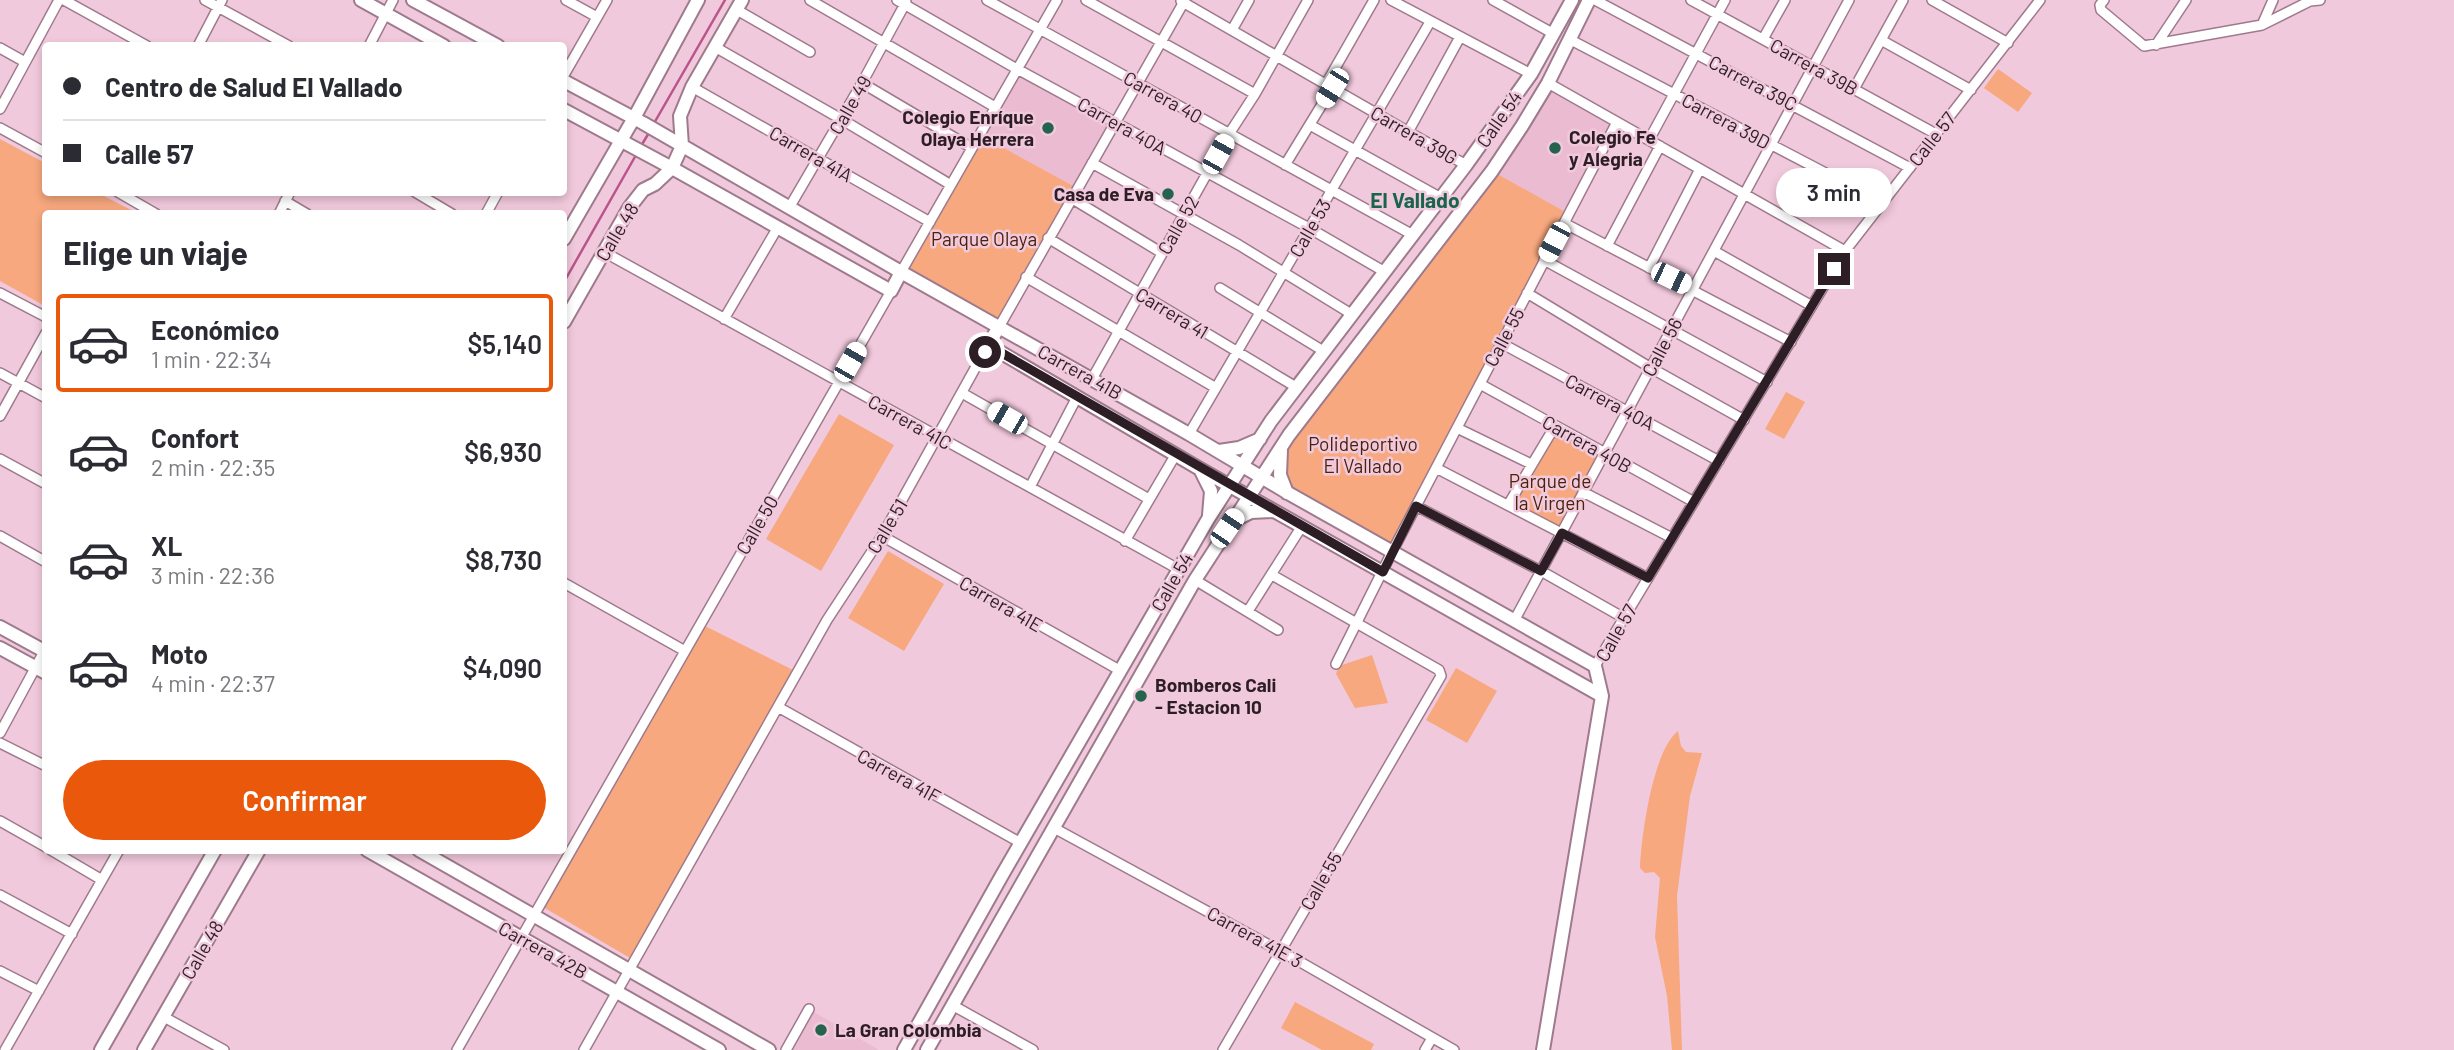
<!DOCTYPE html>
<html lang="es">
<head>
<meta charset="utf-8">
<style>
  body { margin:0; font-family:Barlow,sans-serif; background:#f2f2f3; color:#2b2b33; height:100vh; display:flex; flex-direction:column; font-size:26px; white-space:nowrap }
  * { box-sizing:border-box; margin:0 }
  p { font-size:23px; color:#7c7c81 }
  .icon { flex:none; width:38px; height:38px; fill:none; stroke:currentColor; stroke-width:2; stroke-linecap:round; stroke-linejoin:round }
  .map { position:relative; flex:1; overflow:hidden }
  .details { position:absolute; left:42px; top:210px; width:525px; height:644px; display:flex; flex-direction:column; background:#fff; border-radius:7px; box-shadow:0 4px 10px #0003 }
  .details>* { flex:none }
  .guide { position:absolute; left:42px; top:42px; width:525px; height:154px; border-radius:7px; box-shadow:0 4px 10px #0003; display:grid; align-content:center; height:154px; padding:0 21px; background:#fff }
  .end { position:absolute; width:32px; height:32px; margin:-16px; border:9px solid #2d1e26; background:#fff; box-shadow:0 0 0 4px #fff }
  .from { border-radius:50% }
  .bubble { position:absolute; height:49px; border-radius:24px; background:#fff; box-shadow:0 4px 10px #0003; font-size:23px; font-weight:600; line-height:49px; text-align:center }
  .car { position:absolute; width:21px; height:42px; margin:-21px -10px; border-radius:9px; box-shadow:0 0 5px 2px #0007; background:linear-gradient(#fff 24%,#345 0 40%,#fff 0 76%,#345 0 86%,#fff 0) }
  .guide b { display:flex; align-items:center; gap:24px; height:66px; font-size:26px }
  .guide b+b { border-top:2px solid #e1e1e2 }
  .guide i { width:18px; height:18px; background:#2b2b33 }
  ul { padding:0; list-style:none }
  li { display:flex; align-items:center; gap:21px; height:98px; margin:0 14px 10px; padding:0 7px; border:4px solid transparent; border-radius:7px }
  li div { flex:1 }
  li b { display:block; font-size:26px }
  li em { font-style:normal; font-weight:600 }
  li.on { border-color:#ea580c }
  li>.icon { width:63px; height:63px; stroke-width:1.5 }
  h2 { padding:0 21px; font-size:32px; line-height:84px }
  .primary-button { display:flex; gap:14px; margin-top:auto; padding:14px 21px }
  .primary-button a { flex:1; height:80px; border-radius:42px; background:#ea580c; color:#fff; font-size:28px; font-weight:600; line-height:80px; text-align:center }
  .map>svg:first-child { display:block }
  .built { fill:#ebbbd2 }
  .green { fill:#f7a87e }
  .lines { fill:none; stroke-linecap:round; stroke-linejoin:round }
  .stream { stroke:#ba558c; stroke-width:2.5 }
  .street-casing { stroke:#9f7a8c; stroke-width:12 }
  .secondary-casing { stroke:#9f7a8c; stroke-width:16 }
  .street { stroke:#fff; stroke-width:9 }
  .secondary { stroke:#fff; stroke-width:12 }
  .route { stroke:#2d1e26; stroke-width:9 }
  .poi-dot { fill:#25634f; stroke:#f1c9dc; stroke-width:2.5 }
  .labels { text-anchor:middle; stroke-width:5; stroke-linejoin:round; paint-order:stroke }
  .street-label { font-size:19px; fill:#2d1e26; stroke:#f1c9dc }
  .poi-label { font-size:19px; font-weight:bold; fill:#2d1e26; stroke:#f1c9dc; text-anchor:start }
  .park-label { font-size:19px; fill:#4a220a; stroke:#f1c9dc }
  .neighbourhood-label { font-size:21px; font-weight:bold; fill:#1a634d; stroke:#f1c9dc }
</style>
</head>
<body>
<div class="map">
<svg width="2454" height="1050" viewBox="0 0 2454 1050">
  <rect width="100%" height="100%" fill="#f1c9dc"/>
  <!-- built -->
  <path class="built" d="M1017,69L1115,121L1077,188L980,135Z
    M1548,83L1617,122L1569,214L1492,171Z
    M809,1009L879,1050H786Z"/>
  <!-- green -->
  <path class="green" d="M1998,69L2032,93L2018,112L1984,88Z
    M980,135L1077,188L999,327L901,272Z
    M0,139L45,163L46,192L98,193L137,213L46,214L45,306L0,281Z
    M1492,171L1569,214L1392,552L1288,493L1280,475L1289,435Z
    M1786,392L1805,402L1784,439L1765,429Z
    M839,414L894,445L821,571L766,539Z
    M1555,426L1604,454L1562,532L1508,505Z
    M888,551L944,584L904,651L848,618Z
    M703,625L793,670L630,958L543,907Z
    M1372,655L1388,703L1355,708L1336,674L1339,666Z
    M1456,668L1497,691L1467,743L1426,720Z
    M1678,731L1681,746L1686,752L1702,753L1690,796L1677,896L1682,1050H1672L1667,996L1655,937L1660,878L1654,872L1645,873L1640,868C1641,837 1653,750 1678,731Z
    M1295,1002L1374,1044L1371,1050H1322L1281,1028Z"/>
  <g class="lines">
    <!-- stream -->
    <path class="stream" d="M653,125L725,0
      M641,146L650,131
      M564,282L636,155"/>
    <!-- street casing -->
    <g class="street-casing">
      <path id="street" d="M64,0L147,46
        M205,0L289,46
        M566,0L597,17
        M810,0L995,107
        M897,0L1017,69L1309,228L1385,272
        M987,0L1413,235
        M1086,0L1255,94
        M1391,0L1531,74
        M1493,0L1554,34
        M1595,0L1910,168
        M1691,0L1936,134
        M1932,0L2008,43
        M2104,0L2100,5L2101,10L2144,46L2262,25L2310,1L2320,0
        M1181,1L1466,165
        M737,10L810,52
        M2262,25L2273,0
        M1232,30L1249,0
        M1569,39L1883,203
        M1763,39L1785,0
        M1881,40L1971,90
        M2156,45L2186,0
        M198,46L222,0
        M369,46L393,0
        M715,47L841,119L951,185
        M0,48L25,62
        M564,75L607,0
        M862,83L972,148
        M1548,83L1845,251
        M1326,84L1374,0
        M692,87L930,222
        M1854,89L1903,0
        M0,109L59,0
        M1310,125L1441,198
        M0,128L46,153
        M1408,132L1460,37
        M1649,140L1725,0
        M1092,163L1239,245L1353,315
        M1285,165L1332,88
        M118,192L156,214
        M415,192L452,214
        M1071,198L1162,253
        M285,201L307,214
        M789,208L862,83L906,2
        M279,214L290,192
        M486,214L498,192
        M1564,223L1791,342
        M1048,238L1296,387
        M1607,246L1660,146
        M1714,251L1812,306
        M604,252L1180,570
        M1544,260L1767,382
        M1649,268L1700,169
        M901,272L1057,0
        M1026,277L1216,388
        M1220,288L1325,352
        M0,293L46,317
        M1527,293L1651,368L1744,420
        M724,319L778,227
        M999,327L1185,0
        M1501,343L1719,461
        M0,373L46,398
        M1092,379L1229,134L1255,94L1308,0
        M1480,384L1694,502
        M962,393L1149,499
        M0,416L46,333
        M1457,428L1531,464
        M1189,434L1430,22
        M0,459L46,484
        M1436,468L1648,578
        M1030,487L1077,397
        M1583,492L1672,538
        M1508,505L1555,426
        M1416,506L1541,571L1624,618
        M0,536L46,562
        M882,536L1121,671
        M1125,541L1176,454
        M1195,580L1278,630
        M564,583L685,651
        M1248,611L1302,526
        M1514,621L1849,0
        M1336,664L1392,552L1617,122
        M1595,666L1845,251L2040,0
        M778,707L1021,843
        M0,733L46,648
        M0,743L46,766
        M0,821L46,847
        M1054,828L1302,963L1454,1050
        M51,850L102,880
        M0,895L72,934
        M0,971L39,991
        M952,1005L1033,1050
        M164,1017L224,1050
        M5,1050L119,850
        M457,1050L891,291
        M584,1050L827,620L882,536L988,345
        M786,1050L809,1009
        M1223,1050L1441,676L1439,670L1272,575
        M1425,1050L1432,1038"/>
    </g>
    <!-- secondary casing -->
    <g class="secondary-casing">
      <path id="secondary" d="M361,0L444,46
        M413,0L498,46
        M564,81L643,123L901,272L1189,434L1288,493L1595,666L1602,696L1543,1050
        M564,110L672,168L891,291L901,272
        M564,239L634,118L698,0
        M564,322L629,208L643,190L655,184L672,168L682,146L680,116L685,104L692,87L742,0
        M999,327L988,345L1200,469L1602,696
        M1281,450L1280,475L1287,493
        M1219,451L1239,448L1260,439
        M1200,469L1211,491L1209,515
        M1235,520L1251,512L1273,511
        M0,627L46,652
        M0,648L46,673
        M367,850L719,1050
        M419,850L769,1050
        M101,1050L215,850
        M144,1050L259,850
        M904,1050L1001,877L1208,519L1271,421L1466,165L1531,74L1572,0
        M927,1050L1195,580L1289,435L1492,171L1522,126L1548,83L1589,0"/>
    </g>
    <!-- street -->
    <use href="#street" class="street"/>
    <!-- secondary -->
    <use href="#secondary" class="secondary"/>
  </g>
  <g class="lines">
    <!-- route -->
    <path class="route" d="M985,352L988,345L1383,572L1416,506L1541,571L1562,533L1648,578L1834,269"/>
  </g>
  <!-- markers -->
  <g class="poi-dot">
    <circle cx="1048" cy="128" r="7"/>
    <circle cx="1555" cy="148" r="7"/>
    <circle cx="1168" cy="194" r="7"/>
    <circle cx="1141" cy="696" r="7"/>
    <circle cx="821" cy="1030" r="7"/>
  </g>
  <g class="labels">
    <!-- street labels -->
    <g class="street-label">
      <text transform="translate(1814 67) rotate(29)" y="7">Carrera 39B</text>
      <text transform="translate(1753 83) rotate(28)" y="7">Carrera 39C</text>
      <text transform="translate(1163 97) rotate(29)" y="7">Carrera 40</text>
      <text transform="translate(850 105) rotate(-60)" y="7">Calle 49</text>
      <text transform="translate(1499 119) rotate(-55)" y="7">Calle 54</text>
      <text transform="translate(1726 121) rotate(28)" y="7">Carrera 39D</text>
      <text transform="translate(1122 126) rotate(29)" y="7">Carrera 40A</text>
      <text transform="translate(1414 135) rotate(30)" y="7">Carrera 39G</text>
      <text transform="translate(1932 139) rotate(-52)" y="7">Calle 57</text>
      <text transform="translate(811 154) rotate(30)" y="7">Carrera 41A</text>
      <text transform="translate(1178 225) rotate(-61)" y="7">Calle 52</text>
      <text transform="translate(1310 228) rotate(-60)" y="7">Calle 53</text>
      <text transform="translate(617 232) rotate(-59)" y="7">Calle 48</text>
      <text transform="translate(1172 313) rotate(31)" y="7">Carrera 41</text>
      <text transform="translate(1504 337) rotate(-62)" y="7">Calle 55</text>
      <text transform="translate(1662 347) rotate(-62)" y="7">Calle 56</text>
      <text transform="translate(1080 372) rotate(29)" y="7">Carrera 41B</text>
      <text transform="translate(1610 402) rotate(28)" y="7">Carrera 40A</text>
      <text transform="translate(910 422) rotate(29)" y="7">Carrera 41C</text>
      <text transform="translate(1587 444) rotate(29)" y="7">Carrera 40B</text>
      <text transform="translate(757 525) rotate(-60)" y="7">Calle 50</text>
      <text transform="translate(887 526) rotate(-59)" y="7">Calle 51</text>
      <text transform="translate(1172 582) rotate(-60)" y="7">Calle 54</text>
      <text transform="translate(1001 604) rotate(30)" y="7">Carrera 41E</text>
      <text transform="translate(1616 633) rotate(-60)" y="7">Calle 57</text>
      <text transform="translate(899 776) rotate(29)" y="7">Carrera 41F</text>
      <text transform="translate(1321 881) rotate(-60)" y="7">Calle 55</text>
      <text transform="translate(1255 937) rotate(29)" y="7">Carrera 41E 3</text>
      <text transform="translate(202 950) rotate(-60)" y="7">Calle 48</text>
      <text transform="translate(543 950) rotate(29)" y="7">Carrera 42B</text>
    </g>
    <!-- poi labels -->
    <g class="poi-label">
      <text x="1034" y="124" text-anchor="end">Colegio Enríque<tspan x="1034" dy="22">Olaya Herrera</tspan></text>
      <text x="1569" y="144">Colegio Fe<tspan x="1569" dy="22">y Alegria</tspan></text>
      <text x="1154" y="201" text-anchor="end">Casa de Eva</text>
      <text x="1155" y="692">Bomberos Cali<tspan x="1155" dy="22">- Estacion 10</tspan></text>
      <text x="835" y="1037">La Gran Colombia</text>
    </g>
    <!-- park labels -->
    <g class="park-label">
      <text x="984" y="246">Parque Olaya</text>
      <text x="1363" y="451">Polideportivo<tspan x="1363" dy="22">El Vallado</tspan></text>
      <text x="1550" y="488">Parque de<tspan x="1550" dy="22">la Virgen</tspan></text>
    </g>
    <!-- neighbourhood labels -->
    <g class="neighbourhood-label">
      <text x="1415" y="208">El Vallado</text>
    </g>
  </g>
</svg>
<i class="end from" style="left:985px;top:352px"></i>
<i class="end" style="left:1834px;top:269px"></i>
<div class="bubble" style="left:1776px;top:168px;width:116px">3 min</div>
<i class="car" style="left:1332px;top:88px;rotate:212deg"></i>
<i class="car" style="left:1218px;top:154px;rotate:29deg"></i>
<i class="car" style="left:1554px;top:242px;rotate:208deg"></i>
<i class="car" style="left:1671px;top:278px;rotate:116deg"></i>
<i class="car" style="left:850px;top:362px;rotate:30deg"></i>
<i class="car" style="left:1007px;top:418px;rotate:300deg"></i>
<i class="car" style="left:1227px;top:528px;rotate:34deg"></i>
<div class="guide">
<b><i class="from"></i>Centro de Salud El Vallado</b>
<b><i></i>Calle 57</b>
</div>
<section class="details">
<h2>Elige un viaje</h2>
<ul>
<li class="on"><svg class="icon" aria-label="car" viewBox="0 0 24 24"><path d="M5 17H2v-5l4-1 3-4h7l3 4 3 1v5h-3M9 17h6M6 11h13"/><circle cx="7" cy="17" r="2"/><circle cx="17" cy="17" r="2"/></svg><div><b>Económico</b><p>1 min · 22:34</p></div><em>$5,140</em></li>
<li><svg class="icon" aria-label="car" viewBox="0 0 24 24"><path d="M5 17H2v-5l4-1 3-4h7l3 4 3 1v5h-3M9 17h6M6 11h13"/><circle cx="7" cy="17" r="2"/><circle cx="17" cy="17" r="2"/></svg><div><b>Confort</b><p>2 min · 22:35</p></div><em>$6,930</em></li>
<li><svg class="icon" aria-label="car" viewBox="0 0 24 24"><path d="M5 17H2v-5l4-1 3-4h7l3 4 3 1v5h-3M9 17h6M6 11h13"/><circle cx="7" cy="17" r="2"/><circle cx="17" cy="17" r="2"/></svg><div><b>XL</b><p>3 min · 22:36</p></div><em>$8,730</em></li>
<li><svg class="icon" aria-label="car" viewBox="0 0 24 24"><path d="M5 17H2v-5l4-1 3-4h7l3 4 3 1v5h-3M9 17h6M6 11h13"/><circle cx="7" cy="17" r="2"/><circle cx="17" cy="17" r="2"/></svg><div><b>Moto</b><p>4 min · 22:37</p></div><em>$4,090</em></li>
</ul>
<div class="primary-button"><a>Confirmar</a></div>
</section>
</div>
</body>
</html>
